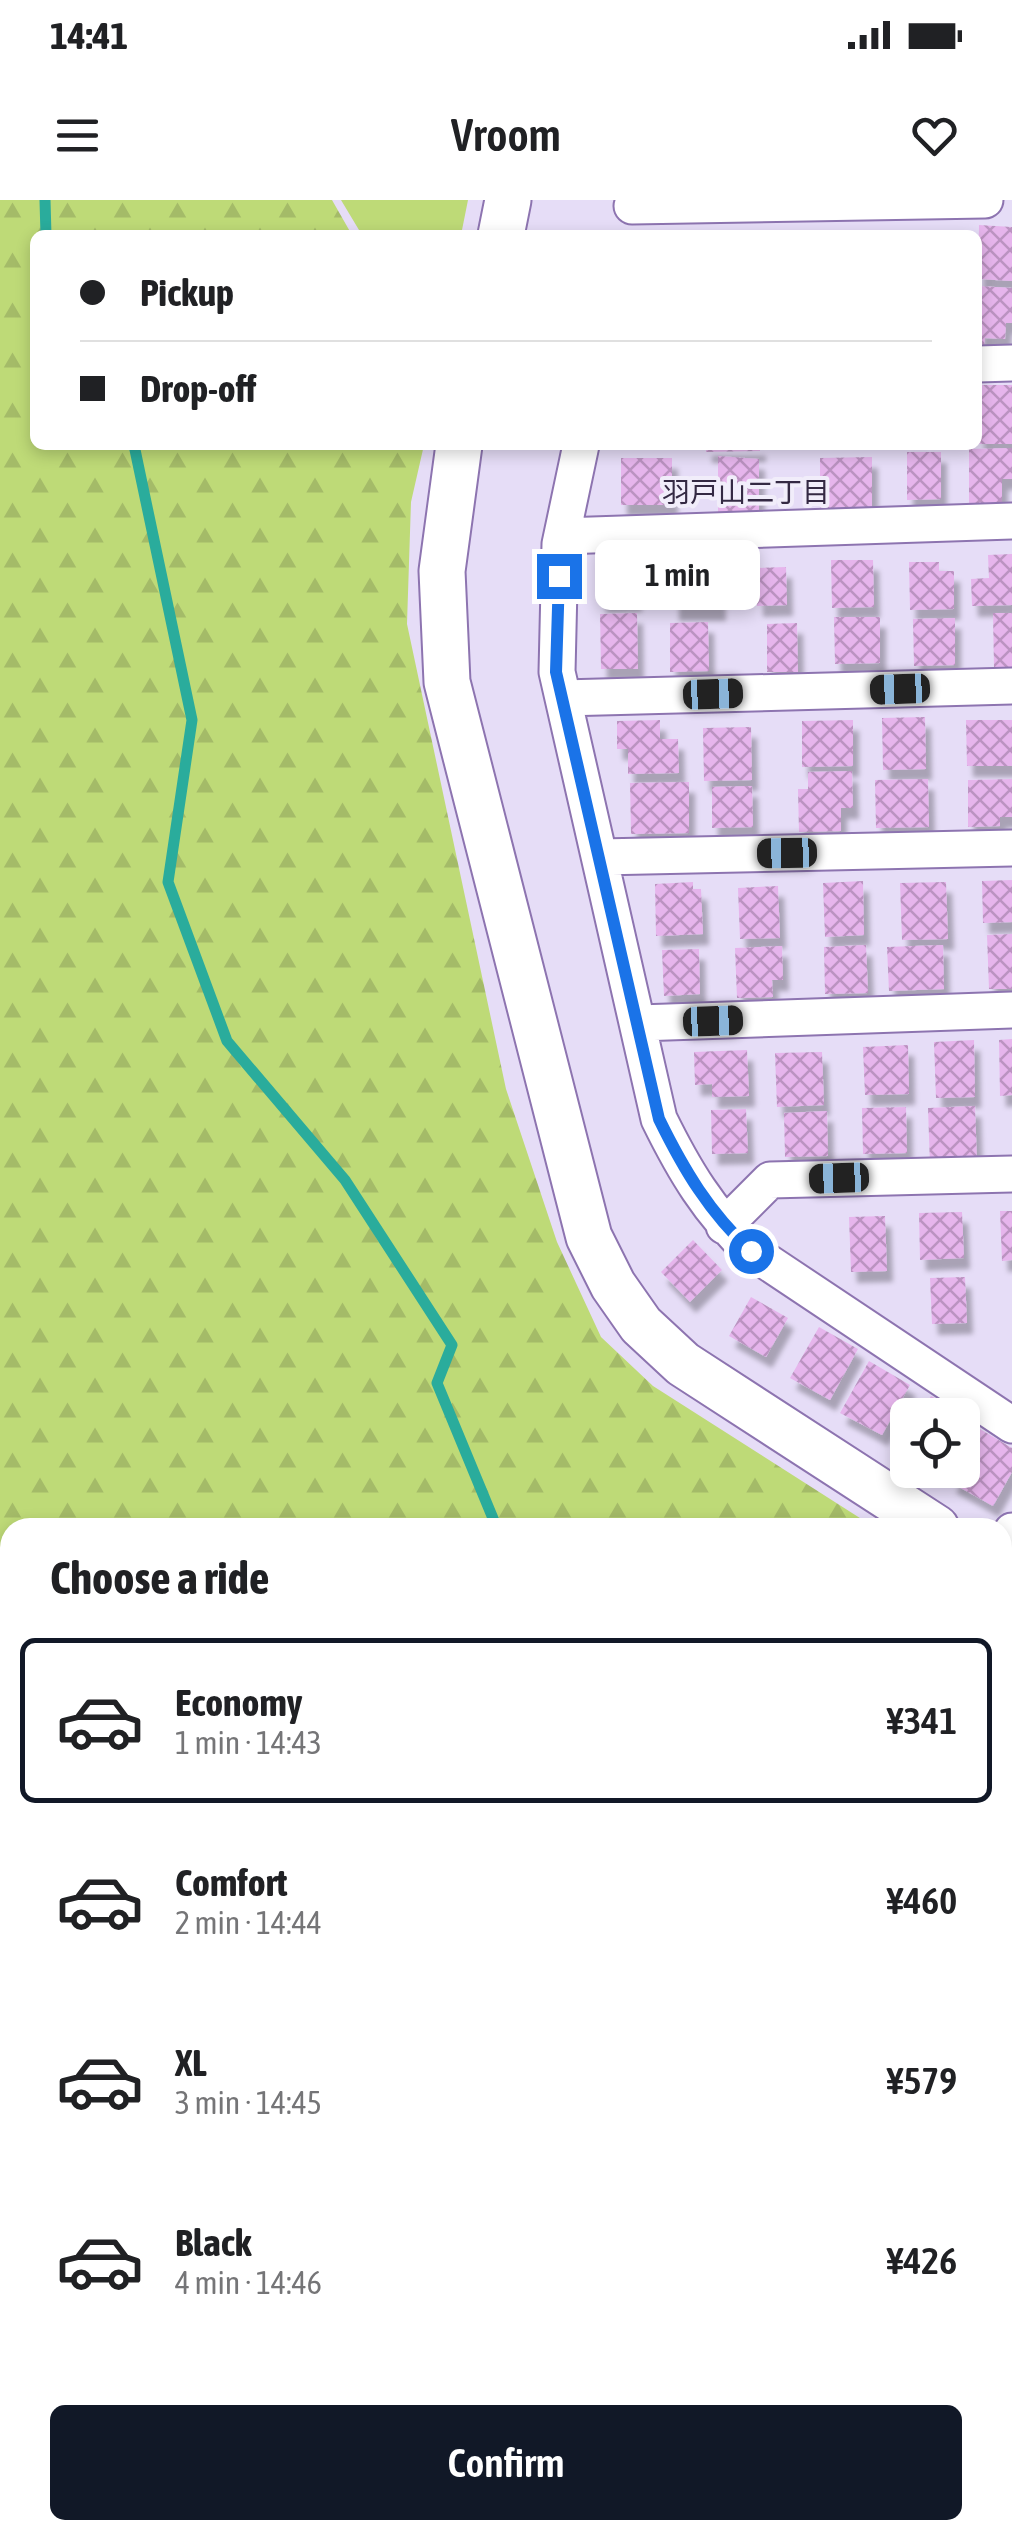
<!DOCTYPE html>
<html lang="en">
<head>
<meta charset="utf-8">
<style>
  body { margin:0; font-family:"Asap Condensed","Noto Sans JP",sans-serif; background:#f2f2f2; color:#202124; height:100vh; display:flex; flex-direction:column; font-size:38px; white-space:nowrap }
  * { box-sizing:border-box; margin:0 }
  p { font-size:32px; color:#757577 }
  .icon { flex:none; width:55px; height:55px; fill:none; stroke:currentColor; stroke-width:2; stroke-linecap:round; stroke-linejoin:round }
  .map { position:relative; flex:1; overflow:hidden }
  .drawer { position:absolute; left:0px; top:1318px; width:1012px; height:1022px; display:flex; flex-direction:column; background:#fff; border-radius:30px 30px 0 0; box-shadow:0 5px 15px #0003 }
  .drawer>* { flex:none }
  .banner { position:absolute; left:30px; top:30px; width:952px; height:220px; border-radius:15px; box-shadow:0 5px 15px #0003; display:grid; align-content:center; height:220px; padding:0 50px; background:#fff }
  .fabs { position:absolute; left:890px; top:1198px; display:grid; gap:20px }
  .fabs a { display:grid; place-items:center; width:90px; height:90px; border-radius:15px; background:#fff; box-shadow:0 5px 15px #0003; font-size:50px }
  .end { position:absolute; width:45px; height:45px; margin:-22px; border:12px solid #1a73e8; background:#fff; box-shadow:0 0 0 5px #fff }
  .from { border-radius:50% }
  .bubble { position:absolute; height:70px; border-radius:15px; background:#fff; box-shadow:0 5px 15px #0003; font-size:32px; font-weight:600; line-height:70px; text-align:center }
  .car { position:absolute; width:30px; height:60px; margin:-30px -15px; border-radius:12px; box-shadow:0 0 8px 2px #0007; background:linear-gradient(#222 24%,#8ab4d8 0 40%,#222 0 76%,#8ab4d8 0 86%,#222 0) }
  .banner b { display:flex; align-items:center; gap:35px; height:95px; font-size:38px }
  .banner b+b { border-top:2px solid #e0e0e0 }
  .banner i { width:25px; height:25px; background:#202124 }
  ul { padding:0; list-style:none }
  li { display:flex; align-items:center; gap:30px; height:165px; margin:0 20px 15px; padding:0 30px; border:5px solid transparent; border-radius:15px }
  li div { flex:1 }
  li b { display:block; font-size:38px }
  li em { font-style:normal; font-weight:600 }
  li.active { border-color:#111827 }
  li>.icon { width:90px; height:90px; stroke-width:1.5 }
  h2 { padding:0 50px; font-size:45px; line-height:120px }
  .action { display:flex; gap:20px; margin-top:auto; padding:20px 50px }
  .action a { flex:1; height:115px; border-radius:15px; background:#111827; color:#fff; font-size:40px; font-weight:600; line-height:115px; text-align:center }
  .status { display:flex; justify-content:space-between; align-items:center; height:70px; padding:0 50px; background:#fff; direction:ltr }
  .status svg { height:28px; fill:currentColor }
  header { display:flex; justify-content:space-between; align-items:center; height:130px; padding:0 50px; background:#fff; font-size:45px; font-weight:600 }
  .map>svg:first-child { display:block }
  .forest { fill:url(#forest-firs) }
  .park { fill:#beda77 }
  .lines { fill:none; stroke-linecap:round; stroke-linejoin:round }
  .stream { stroke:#2aac9c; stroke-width:11 }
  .building { fill:url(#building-cross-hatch); filter:url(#shadow) }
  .service-casing { stroke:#8d74b0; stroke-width:21 }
  .minor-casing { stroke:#8d74b0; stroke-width:39 }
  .tertiary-casing { stroke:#8d74b0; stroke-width:49 }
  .service { stroke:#fff; stroke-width:18 }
  .minor { stroke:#fff; stroke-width:35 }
  .tertiary { stroke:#fff; stroke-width:45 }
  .route { stroke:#1a73e8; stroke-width:12 }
  .labels { text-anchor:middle; stroke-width:8; stroke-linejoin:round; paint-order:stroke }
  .neighbourhood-label { font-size:28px; fill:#342943; stroke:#f1edfa }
</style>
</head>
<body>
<div class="status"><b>14:41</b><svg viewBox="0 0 49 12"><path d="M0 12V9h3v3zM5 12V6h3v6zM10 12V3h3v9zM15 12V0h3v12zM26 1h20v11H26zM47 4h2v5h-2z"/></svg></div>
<header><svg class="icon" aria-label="menu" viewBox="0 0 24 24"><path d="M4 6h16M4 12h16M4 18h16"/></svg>Vroom<svg class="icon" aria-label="heart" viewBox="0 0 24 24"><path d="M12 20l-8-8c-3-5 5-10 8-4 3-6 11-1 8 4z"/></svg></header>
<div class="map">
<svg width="1012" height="2338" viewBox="0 0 1012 2338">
  <defs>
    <pattern id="forest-firs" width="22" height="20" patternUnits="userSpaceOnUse" patternTransform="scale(2.5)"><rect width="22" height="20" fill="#beda77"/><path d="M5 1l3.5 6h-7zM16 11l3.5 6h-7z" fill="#a4bb68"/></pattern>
    <pattern id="building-cross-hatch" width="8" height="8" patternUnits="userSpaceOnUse" patternTransform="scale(2.5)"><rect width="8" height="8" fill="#e6b5ec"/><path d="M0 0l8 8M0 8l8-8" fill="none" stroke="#bb93c1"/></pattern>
    <filter id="shadow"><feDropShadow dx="6" dy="11" stdDeviation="2.5" flood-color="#0004"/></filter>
  </defs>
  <rect width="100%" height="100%" fill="#e6ddf7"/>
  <!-- forest -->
  <path class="forest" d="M0,0H332L352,35H35V245H424L411,302L407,424L506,889L557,1042L601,1137L653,1186L874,1327L10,1328V2330H1002L1003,1414L1012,1421V2338H0Z"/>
  <!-- park -->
  <path class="park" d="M341,0H468L461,35H362Z
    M1003,1938L1012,1946V2338H684V2330H1002Z"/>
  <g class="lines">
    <!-- stream -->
    <path class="stream" d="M45,0L46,35
      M134,245L192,520L168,682L227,841L345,980L452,1145L437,1183L497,1328
      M1002,1592L1012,1597"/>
  </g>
  <!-- building -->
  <path class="building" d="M979,25L1012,27V81L978,79Z
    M978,86L1012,88V123H1006L1005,139L985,138L984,150L978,149Z
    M978,185H1012V244H978Z
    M706,245H760V251L706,252Z
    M1012,248V279H1002V305H969V249Z
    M907,252H941V299L907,300Z
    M718,256L759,259V313L718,314Z
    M872,257V312H820V258Z
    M621,258H672V305H621Z
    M1012,354V405L972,406L971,379L989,378L988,355Z
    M831,360H873L874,407L832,408Z
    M719,361L720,410H673V362Z
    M599,362H636V401L600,402Z
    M909,362H939V371H954V409L910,410Z
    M786,367L787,405L757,406L756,368Z
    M637,413L638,469H601L600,414Z
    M993,413H1012V468H994Z
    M834,417H880V463L835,464Z
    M955,418V465L914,466L913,419Z
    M708,422L709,471L670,472V423Z
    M797,423L798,472H767V424Z
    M925,517L926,569L883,570L882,518Z
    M660,520V539H678L679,573L628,574V549H617V521Z
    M853,520V566L802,567V521Z
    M966,520H1012V566H967Z
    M751,527L752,580L704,581L703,528Z
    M852,571L853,608H841V631L799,632L798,589H808V572Z
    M928,579L929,627L876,628L875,580Z
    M1012,579V617H1000V626L968,627V580Z
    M689,582V633L631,634L630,583Z
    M752,586L753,627L712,628V587Z
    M1012,680V722L983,723L982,681Z
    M863,681L864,735L825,737L823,683Z
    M693,682V689H701L703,734L656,736L655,684Z
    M946,682L948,739L902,740L900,683Z
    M778,686L780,738L740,739L738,688Z
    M1012,734V789H989L987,735Z
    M866,745L868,793L825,794L824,747Z
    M943,745L944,789L889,791L887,747Z
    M782,746L783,780H772L773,797L737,798L735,748Z
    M699,749L700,794L664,796L662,750Z
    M1012,839V895L1000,896L999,840Z
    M974,840L975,897L936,898L934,842Z
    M908,845L909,894L865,895L863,847Z
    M747,850L749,896L712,897V884L695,885L694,852Z
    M822,852L824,905L777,907L775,853Z
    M975,906L977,964L930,965L928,908Z
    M906,907L907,953L863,954L862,908Z
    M746,909L748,953L712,954L711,910Z
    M827,911L828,956L785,957L784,913Z
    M1000,1011H1012V1060L1002,1061Z
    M962,1012L964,1058L920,1060L919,1013Z
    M885,1016L887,1071L851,1072L849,1017Z
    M693,1040L722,1070L690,1102L661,1072Z
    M965,1077L967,1123L932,1124L930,1078Z
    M751,1097L788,1118L766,1157L729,1136Z
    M819,1127L858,1149L830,1200L790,1178Z
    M869,1161L910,1185L882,1235L840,1213Z
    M931,1196L966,1215H920Z
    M980,1229L1012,1248V1272L993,1306L950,1282L957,1270H962V1261Z"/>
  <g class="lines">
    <!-- service casing -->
    <g class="service-casing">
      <path id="service" d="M1002,1443L1012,1448
        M1012,1695L1005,1721L1012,1751"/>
    </g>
    <!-- minor casing -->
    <g class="minor-casing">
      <path id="minor" d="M632,6L985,0
        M978,164L1012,163
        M581,245L560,344L557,472L659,919C684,970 709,1012 751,1051L1012,1225
        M562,336L1012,321
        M563,498L1012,486
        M600,657L1012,648
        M639,823L1012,810
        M724,1026L770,980L1012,974
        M1002,1348L1012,1331"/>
    </g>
    <!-- tertiary casing -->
    <g class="tertiary-casing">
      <path id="tertiary" d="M501,35L508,0
        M459,245L442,371L447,482L589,1037L613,1085L641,1125L683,1164L936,1328
        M1002,1370L1012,1376"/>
    </g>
    <!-- service -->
    <use href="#service" class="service"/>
    <!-- minor -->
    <use href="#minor" class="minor"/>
    <!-- tertiary -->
    <use href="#tertiary" class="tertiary"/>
  </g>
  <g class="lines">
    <!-- route -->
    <path class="route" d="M559,376L556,472L659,919C684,970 709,1012 751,1051"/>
  </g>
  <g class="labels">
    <!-- neighbourhood labels -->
    <g class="neighbourhood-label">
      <text x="746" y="302">羽戸山二丁目</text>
    </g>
  </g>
</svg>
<div class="fabs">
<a><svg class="icon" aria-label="locate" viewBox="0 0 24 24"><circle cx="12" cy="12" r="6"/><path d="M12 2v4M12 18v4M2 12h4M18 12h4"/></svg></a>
</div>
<i class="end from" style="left:751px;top:1051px"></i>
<i class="end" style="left:559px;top:376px"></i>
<div class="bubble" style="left:595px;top:340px;width:165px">1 min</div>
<i class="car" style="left:900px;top:489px;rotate:268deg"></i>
<i class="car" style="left:713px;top:494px;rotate:88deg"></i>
<i class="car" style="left:787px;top:653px;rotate:269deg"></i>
<i class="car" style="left:713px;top:821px;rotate:88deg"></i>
<i class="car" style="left:839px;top:978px;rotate:268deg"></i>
<div class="banner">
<b><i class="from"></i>Pickup</b>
<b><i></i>Drop-off</b>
</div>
<section class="drawer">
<h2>Choose a ride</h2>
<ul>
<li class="active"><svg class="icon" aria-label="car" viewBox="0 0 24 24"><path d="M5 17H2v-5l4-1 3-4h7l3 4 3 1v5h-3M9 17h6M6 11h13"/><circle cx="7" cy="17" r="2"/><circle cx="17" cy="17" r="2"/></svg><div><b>Economy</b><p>1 min · 14:43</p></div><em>¥341</em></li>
<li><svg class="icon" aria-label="car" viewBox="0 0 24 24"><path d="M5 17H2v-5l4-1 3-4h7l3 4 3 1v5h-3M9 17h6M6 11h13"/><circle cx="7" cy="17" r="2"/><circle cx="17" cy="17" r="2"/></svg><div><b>Comfort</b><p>2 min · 14:44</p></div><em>¥460</em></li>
<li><svg class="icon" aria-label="car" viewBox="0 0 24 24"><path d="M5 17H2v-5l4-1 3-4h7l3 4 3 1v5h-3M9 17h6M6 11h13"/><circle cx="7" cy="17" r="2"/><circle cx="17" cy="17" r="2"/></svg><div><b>XL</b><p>3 min · 14:45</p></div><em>¥579</em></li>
<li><svg class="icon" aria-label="car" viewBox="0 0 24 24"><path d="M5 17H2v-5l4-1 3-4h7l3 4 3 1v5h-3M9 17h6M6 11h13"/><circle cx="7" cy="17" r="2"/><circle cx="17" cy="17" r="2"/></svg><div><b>Black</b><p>4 min · 14:46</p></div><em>¥426</em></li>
</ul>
<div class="action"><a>Confirm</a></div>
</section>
</div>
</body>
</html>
